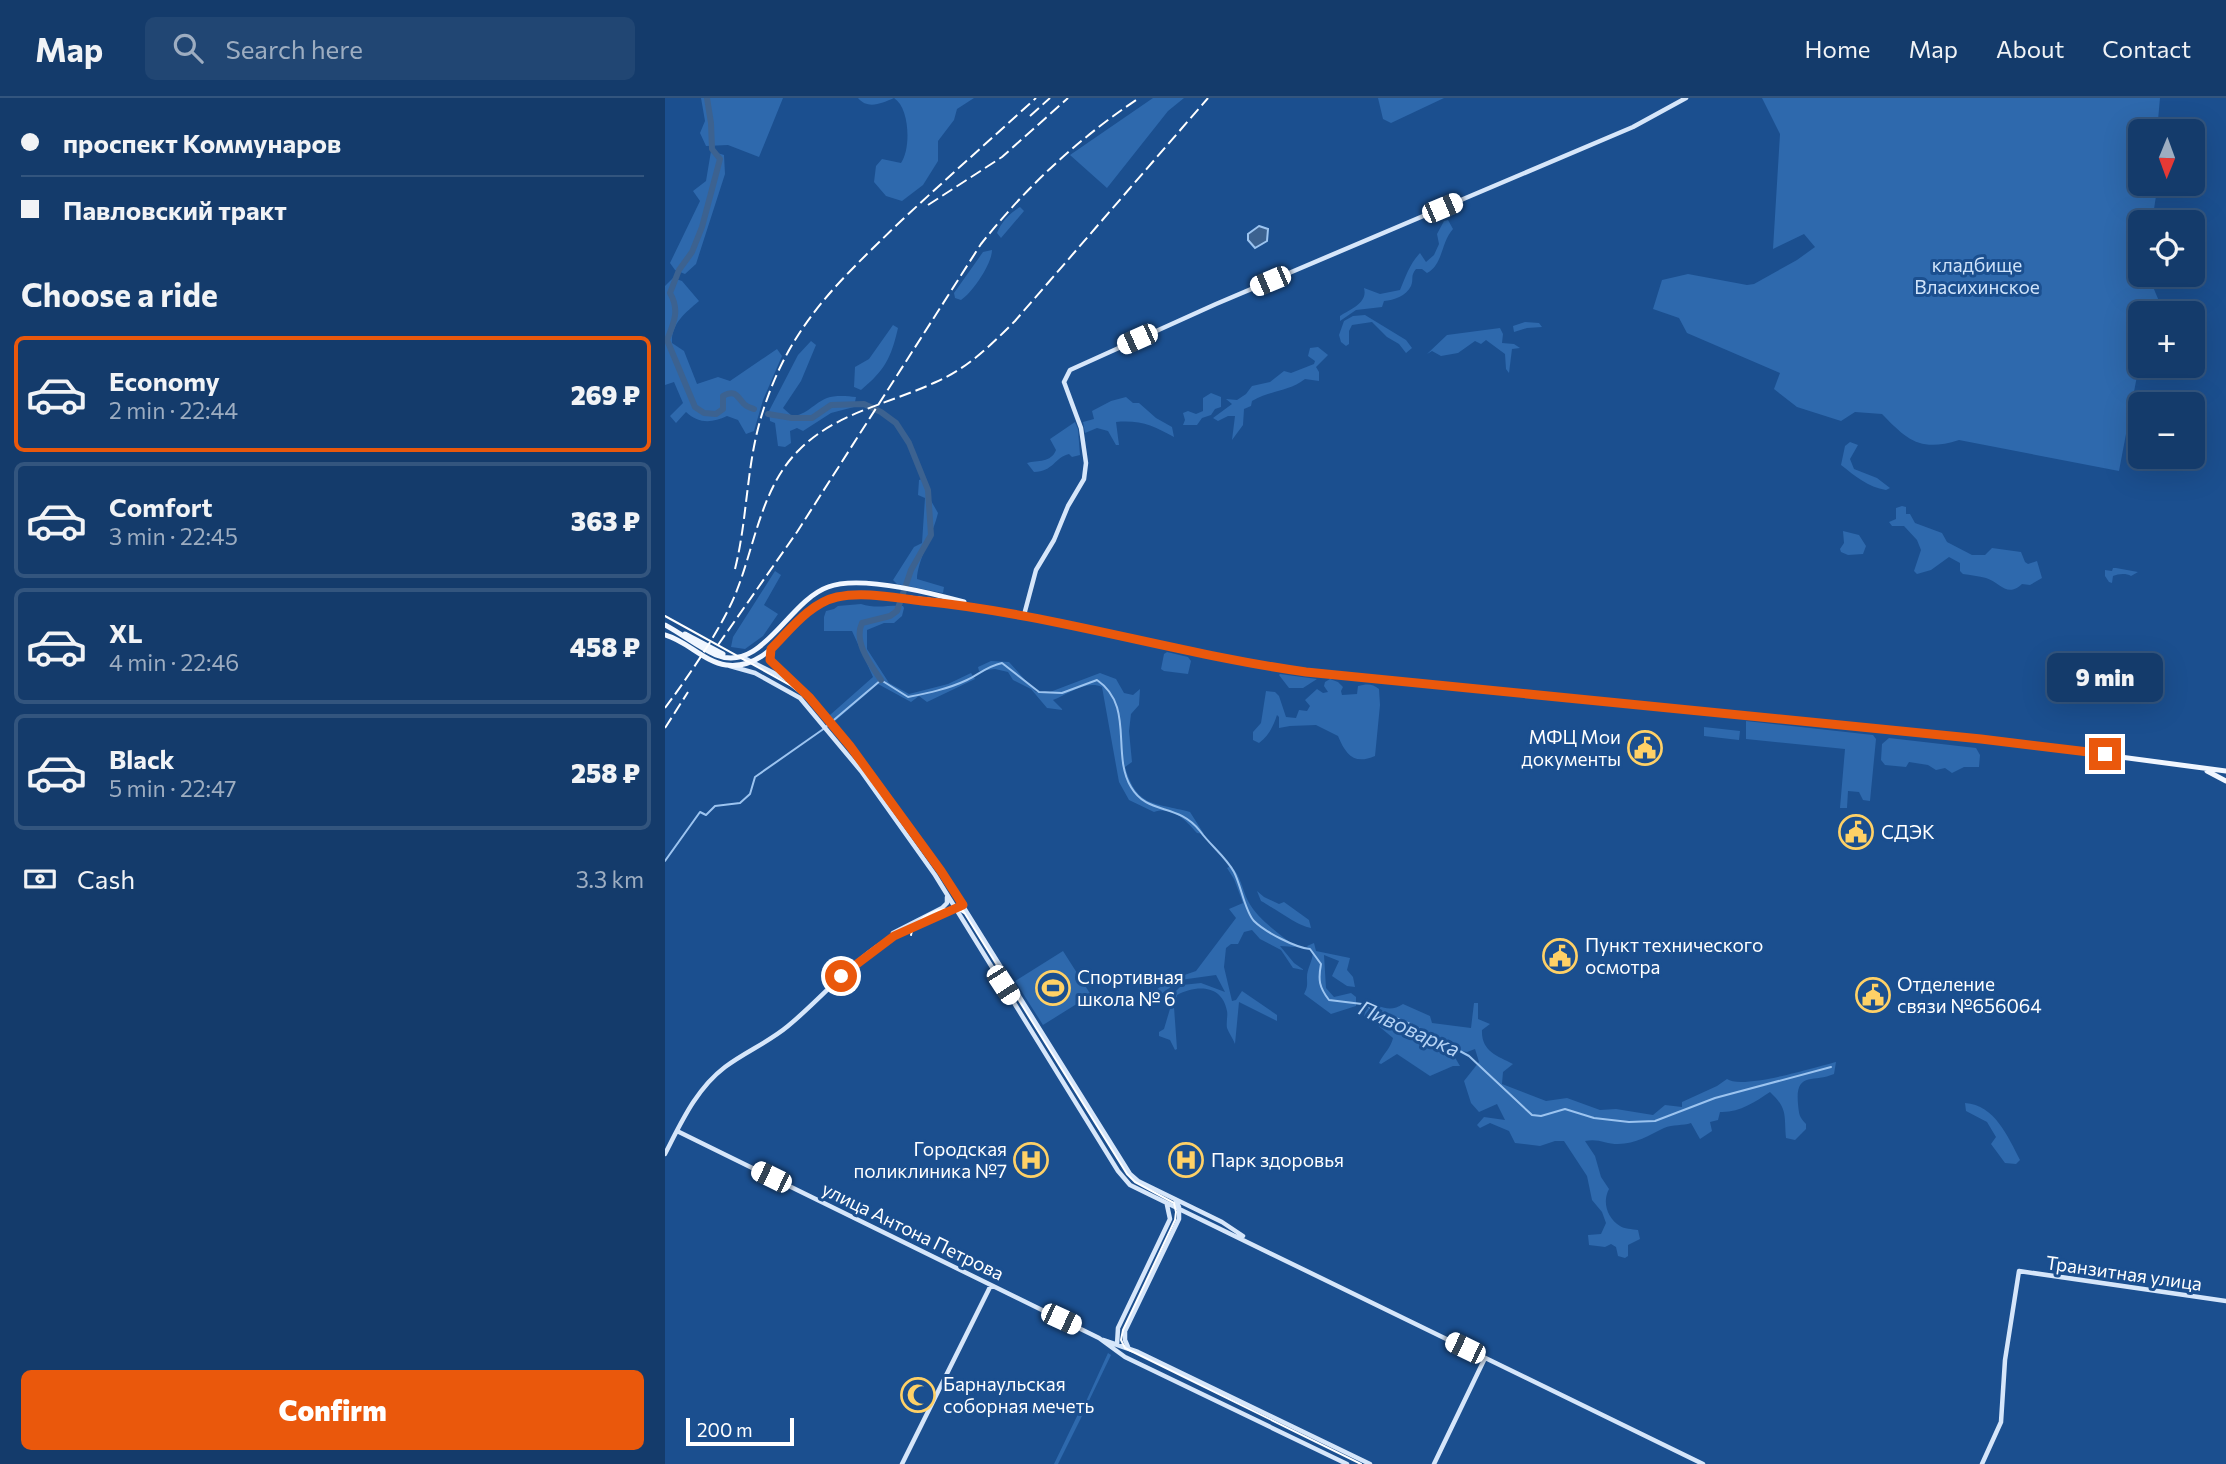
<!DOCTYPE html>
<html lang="en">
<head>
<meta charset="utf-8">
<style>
  body { margin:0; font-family:Commissioner,sans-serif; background:#214673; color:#f1f3f6; height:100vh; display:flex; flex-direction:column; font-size:26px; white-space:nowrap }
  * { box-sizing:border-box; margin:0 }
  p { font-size:23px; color:#9dadc1 }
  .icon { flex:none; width:38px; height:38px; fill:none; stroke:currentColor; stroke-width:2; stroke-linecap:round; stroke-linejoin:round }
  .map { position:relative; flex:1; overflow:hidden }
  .sheet { display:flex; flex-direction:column; background:#143b6b; width:665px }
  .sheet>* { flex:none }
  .guide { display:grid; align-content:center; height:154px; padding:0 21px; background:#143b6b }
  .needle { width:46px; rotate:181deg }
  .fabs { position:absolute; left:1463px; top:21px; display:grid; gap:14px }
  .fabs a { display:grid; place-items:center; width:77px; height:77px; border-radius:10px; background:#143b6b; box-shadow:0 7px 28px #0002,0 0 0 2px #33557e; font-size:35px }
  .scale { position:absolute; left:21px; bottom:18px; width:108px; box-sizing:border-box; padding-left:7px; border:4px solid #fff; border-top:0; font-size:19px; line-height:24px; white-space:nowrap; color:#fff; -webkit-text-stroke:5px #1b4f8f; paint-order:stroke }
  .end { position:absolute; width:32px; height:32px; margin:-16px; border:9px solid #ea580c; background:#fff; box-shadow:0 0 0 4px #fff }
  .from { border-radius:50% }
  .bubble { position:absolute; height:49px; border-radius:10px; background:#143b6b; box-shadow:0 7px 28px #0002,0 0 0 2px #33557e; font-size:23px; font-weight:800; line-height:49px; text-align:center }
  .car { position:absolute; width:21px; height:42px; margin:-21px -10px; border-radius:9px; box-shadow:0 0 5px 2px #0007; background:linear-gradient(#fff 24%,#345 0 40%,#fff 0 76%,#345 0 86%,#fff 0) }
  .guide b { display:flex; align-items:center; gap:24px; height:66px; font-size:26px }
  .guide b+b { border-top:2px solid #33557e }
  .guide i { width:18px; height:18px; background:#f1f3f6 }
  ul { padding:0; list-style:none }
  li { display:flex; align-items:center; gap:21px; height:116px; margin:0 14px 10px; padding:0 7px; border:4px solid #33557e; border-radius:10px }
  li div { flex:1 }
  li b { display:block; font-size:26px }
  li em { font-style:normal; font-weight:800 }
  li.current { border-color:#ea580c }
  li>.icon { width:63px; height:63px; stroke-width:1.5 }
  h2 { padding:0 21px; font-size:32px; line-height:84px }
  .pay { display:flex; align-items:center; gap:18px; height:77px; padding:0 21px; font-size:26px }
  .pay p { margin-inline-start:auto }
  .button { display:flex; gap:14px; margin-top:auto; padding:14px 21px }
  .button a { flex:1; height:80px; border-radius:10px; background:#ea580c; color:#fff; font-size:28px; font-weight:800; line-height:80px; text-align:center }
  header { display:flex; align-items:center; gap:42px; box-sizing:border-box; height:98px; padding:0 35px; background:#143b6b; border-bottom:2px solid #33557e }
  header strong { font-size:33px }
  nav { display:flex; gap:38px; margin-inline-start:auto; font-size:24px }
  .search { width:490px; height:63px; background:#214673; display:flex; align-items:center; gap:18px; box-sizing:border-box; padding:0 24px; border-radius:10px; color:#9dadc1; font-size:26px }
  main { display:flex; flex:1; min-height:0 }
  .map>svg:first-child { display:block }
  .green { fill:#2e69ad }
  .water { fill:#3c6290; stroke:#9cc4f0; stroke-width:2 }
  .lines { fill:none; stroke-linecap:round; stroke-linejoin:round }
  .stream { stroke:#9cc4f0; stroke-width:2 }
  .river { stroke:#3c6290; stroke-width:6 }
  .secondary { stroke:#d6e6fa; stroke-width:4.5 }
  .primary { stroke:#f0f6ff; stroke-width:5 }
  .tram { stroke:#fff; stroke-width:2 }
  .rail { stroke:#fff; stroke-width:2; stroke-dasharray:12 5; stroke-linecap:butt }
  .route { stroke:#ea580c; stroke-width:9 }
  .labels { text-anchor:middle; stroke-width:6; stroke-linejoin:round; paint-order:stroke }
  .park-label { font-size:19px; fill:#cfe3fa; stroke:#1b4f8f }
  .poi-label { font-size:19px; fill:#fff; stroke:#1b4f8f; text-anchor:start }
  .street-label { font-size:19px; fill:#fff; stroke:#1b4f8f }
  .water-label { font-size:21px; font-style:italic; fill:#b5d3f5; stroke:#1b4f8f }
</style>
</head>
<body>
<header>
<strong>Map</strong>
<div class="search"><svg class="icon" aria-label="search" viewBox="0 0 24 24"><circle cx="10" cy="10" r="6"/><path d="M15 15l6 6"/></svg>Search here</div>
<nav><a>Home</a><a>Map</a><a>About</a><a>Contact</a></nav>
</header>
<main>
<section class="sheet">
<div class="guide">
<b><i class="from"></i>проспект Коммунаров</b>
<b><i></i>Павловский тракт</b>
</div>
<h2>Choose a ride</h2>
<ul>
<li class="current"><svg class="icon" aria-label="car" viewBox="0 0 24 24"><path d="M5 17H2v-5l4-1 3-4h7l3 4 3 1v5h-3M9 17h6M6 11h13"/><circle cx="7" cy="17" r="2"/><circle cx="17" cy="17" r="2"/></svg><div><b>Economy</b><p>2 min · 22:44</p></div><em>269 ₽</em></li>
<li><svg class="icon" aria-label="car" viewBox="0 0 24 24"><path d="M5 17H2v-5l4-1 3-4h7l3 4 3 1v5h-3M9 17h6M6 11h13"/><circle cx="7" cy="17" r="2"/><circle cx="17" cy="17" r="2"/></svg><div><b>Comfort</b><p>3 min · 22:45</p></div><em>363 ₽</em></li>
<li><svg class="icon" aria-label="car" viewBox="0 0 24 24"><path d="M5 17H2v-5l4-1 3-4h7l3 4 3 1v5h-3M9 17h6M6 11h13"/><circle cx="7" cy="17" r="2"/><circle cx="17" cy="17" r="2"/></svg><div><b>XL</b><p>4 min · 22:46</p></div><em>458 ₽</em></li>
<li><svg class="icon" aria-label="car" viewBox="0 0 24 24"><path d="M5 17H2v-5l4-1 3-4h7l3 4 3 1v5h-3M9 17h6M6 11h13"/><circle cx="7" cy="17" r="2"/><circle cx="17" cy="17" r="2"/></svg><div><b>Black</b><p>5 min · 22:47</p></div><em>258 ₽</em></li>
</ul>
<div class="pay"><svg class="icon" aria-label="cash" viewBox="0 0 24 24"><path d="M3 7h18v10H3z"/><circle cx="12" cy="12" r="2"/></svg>Cash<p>3.3 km</p></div>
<div class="button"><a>Confirm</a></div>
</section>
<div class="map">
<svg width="1561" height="1366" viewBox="0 0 1561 1366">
  <rect width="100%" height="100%" fill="#1b4f8f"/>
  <!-- green -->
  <path class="green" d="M36,0H118L94,59L63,47L41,48L35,35L40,23Z
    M193,0H309L292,11L289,22L273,43V63L258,87L237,103L221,98L209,84L211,68L217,61L236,65C246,51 245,10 229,0C217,5 203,12 193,0Z
    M488,0H519L503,13L442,90L405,57Z
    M713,0H779L726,25L718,21Z
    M1097,0H1495L1492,33H1475V86H1487L1491,98L1487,124H1475V177H1483L1499,215H1475V262L1454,373L1294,342C1256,354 1243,343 1217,316L1190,314L1176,323L1132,309L1109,291L1115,275L1022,235L1014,220L988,211L997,182L1023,176L1082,187L1089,186L1132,162L1150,149L1139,136L1108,151L1115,36Z
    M46,53L59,57L60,76L31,166L20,176L10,172L5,165L35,103L28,93L41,83Z
    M355,109L359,113L336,140L332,135C337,123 344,116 355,109Z
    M783,122L788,131C776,144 778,167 762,175L757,171H751C745,178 749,181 746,188C741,198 729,202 719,203L717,209L691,212L675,223V218C686,211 703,205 699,190L715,196L735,192C741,178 744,167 755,155L761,164L769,157L774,146L772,136L779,123Z
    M327,152C327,166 307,195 296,202L290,200L289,195L318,154Z
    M8,180L17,183L34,203C20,215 6,226 7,245L19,253L32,286L53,279L65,283L112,251L117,258L98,302L89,333L81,336L73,322L62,318C47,325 34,326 21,314L11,325L5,318L18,305L9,284L0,287V188Z
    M700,217L741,242L747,250L741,255L734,246L722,239L707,224L687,227L684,233V246L681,248L676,244L674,237L679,223L688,218Z
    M860,224L874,225L877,229L862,230L849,234L848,228Z
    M228,227L233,230C226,260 220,272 196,292L189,289L190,269L204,261Z
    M835,230L838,236L837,245L849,246L855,250L847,251L844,275L841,271L840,256L821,242L816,246L810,243L793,255L776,258L767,253L762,256L782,237Z
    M146,243L151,247L136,283L118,310L127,318C142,317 149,305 162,300C170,297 182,298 191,299L189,309L166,315L138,333L132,330L125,333L126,345L120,349L113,348L110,325L105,323L104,313L133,257Z
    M653,249L663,257L651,269L654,274V283L640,281C623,294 606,292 587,303L586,308L579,311L578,327L567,342L570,318H563L553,323L548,320L567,306L561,301L572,302L581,296L587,288L605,284L619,273L626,275L649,266L650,263L643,258L645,250Z
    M546,295L556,299V309L550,311L546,317L537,320L532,327H518L520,322L518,315L523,313L531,316L538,313V300Z
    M461,299L468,305H474L491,320L507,329L509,339C488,328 477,322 451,324L454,347H451L443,333L432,330L420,335L418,324L429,321L427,313L446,303Z
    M410,324L413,331L415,357L407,359L404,356C390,359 388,374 369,374L362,365C373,362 386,365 391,352L385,341Z
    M1185,344L1193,347L1185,361L1189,371L1212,380L1225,390L1221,392C1203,389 1190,378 1176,367L1180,348Z
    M260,380L264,388L265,401L273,415C268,436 252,464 252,481L279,489L278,495L232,486L228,482L249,449L257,445L260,400L253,397L254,382Z
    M1237,408L1241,409V416H1245L1250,425L1277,435L1282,444L1307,457H1320L1327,450L1356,454L1360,464L1363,466L1372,463L1377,480L1365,487L1357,486C1342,500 1336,485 1321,480C1314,478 1305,477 1298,476L1295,473V465L1284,459L1266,472L1252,476L1249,473L1256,452L1252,442L1239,428H1227L1224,424L1231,421V410Z
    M1178,433L1194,437L1201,448L1198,456L1183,457L1176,454L1175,451L1179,445Z
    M1448,470H1451L1473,474L1466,478C1461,475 1453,476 1448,478L1447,485L1444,484L1440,478V472L1447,473Z
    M110,473L116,477L99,507L113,516L98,538L80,551L66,549L68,539Z
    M196,506C211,511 223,507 238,508L239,510L237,518L229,525H219L202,532V551L224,585L244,596L283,586L306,575L310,581L262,604L254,598L246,604L213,586L170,623L165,622V617L208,579L187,533H159V519L161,513L169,511L173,508Z
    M502,554L523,559L526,563L523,576L499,573L496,571L499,556Z
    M326,563L344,564L371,594H385L435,575L451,581L459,595L468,597L475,591L474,607L466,616L464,633L467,664L460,669C472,710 489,704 525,714L539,736L532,735C520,722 508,708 489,714L464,702L454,684L437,589C421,582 404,596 388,602L398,612L382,610L366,591L348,582L343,574L330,571L314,573L313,569Z
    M614,577L615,576L652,581L638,590H624Z
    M665,581L673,584L678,589L676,593L677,597L692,596L693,588C701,586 707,585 714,591L715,607L710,658C689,667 681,657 673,638L651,627L625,628L614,630V619L612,617C608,629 604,637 594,645L588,642V634L596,625L601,593L610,594L614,598L621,619L631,620L634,612L642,613L645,608L640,602L652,591L658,595L663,594L659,588L660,584Z
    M1081,623L1208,637L1211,641L1205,703L1198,702L1194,694L1183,693L1182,710H1175L1180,651L1081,641Z
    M1039,629L1075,633L1074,642L1039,638Z
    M1224,640L1311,650L1315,657L1314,669H1299L1287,675L1280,670L1271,672L1263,667L1244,664L1241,669L1220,667L1216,662L1217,646Z
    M566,768C576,778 577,791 583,803C593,822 615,836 631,849L615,848L629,865L639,872L628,870L616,852L595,841L587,832L579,834L573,846H566L561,850L559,869L567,903L571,902L577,893L612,917V923L574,904L570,946C568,941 564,935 562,930C561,924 563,918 562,913C557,886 531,887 512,897L509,909L512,951L510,952L505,942L494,938V934L499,931L510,894L517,887L536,885L560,894L551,877L515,882L495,897L491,892L505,882L531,873L571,820L564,811L578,805L569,781L562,770Z
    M592,793L599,799L614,806L619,804L644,822L646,830C634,829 609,810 596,803Z
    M649,845L651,853L685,860L682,872L688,879L690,889L682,888L667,878L674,863L659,857L661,890L669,899L686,895L691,899V908L666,916L639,896C643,888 642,887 642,879C642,871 647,864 648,855L642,848Z
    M398,853L426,897L378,927L350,883Z
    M702,902C715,909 725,915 738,906L765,918L767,925L806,930L809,905H813V921L825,926L817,932C816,953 832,958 848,966L838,974L837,986L881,1003L902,1000L935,1012L951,1011L988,1017L1000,1007L1017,1009V1004L1052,988L1062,981C1077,992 1151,969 1171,964L1169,976C1148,985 1130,973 1133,1006C1134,1016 1134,1019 1141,1026V1031L1130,1042L1121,1040C1119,1017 1123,1011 1105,994C1090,1004 1074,1015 1055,1014L1053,1022L1045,1024L1047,1033L1035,1041L1026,1025C1018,1028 1008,1026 999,1030C984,1037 971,1046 953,1046C941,1046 933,1040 920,1043L930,1058L936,1079L944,1091C937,1104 942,1120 955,1128C959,1131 967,1131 973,1132L975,1141L963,1147V1158L960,1160L953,1158L951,1149L946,1146L940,1149L924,1147L923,1137L936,1136L941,1125L937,1114L927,1102L922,1078L899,1043H890L875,1048L850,1045L844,1033L825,1025L815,1030L812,1027L819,1019L840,1022L832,1006L814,1014L806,1005L799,983L814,964L810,951L802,954L785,951L795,968H788L765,978L732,956L716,966L714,965C718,956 726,950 728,940L710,925L699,919Z
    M1300,1005C1330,1007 1343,1039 1355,1062L1351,1066L1340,1065L1326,1046L1331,1039L1322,1024L1301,1013Z
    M443,1255L446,1257L421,1309L418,1310Z
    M414,1314L418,1316L393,1366H389Z"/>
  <!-- water -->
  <path class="water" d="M594,128L603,131L602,143L590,150L583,142V136Z"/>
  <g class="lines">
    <!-- stream -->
    <path class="stream" d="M0,763L35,714L41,717L50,708L75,705L85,696L90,679L157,632L216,582L243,599C263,595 283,591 302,582C314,576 323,568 337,565L374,594L397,595L432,582C470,608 446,656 466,689C483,718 512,704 535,733C545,747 561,759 569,774C576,787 580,814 589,823C600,834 631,850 645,851L656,866C653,882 654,889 664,902L697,906L745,926L804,958L867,1017L876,1018L900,1011L929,1020L964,1024L990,1023L1050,1000L1166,969"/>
    <!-- river -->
    <path class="river" d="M42,0L46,25L47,51L55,61L37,129L27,154L14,172L5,195C15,212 9,225 2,242L30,309L39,315L51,316L58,311V298C70,291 72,298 79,306C82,309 86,310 89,311
      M103,316L127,320H147L166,307L199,306L216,314L231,325L244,345L263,392L266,437L246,472L232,513L225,518L197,525C188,544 206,567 216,582"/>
    <!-- secondary -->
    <path class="secondary" d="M359,517L371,472L389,442L403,408L419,381L421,365L416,330L399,284L405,272L551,206L968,29L1021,0
      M105,552L108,566L144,599L185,648L276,773L465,1076L473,1083L557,1124L578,1138
      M77,559L121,581
      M65,568L90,575L135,600L196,673L270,777L453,1073L465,1087L1038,1366
      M228,835L277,810L282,805V799
      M12,1033L434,1240L460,1259L682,1366
      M0,1056C16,1025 31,991 60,969C80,954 104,944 123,928C156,901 183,867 219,844C242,829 268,821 292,810
      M438,1242L473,1254L705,1366
      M452,1247L453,1230L505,1121L502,1107
      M463,1249L460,1242V1233L514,1121V1109L510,1101
      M237,1366L326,1187
      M769,1366L820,1260
      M1317,1366L1336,1324L1340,1262L1354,1173L1561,1203"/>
    <!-- primary -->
    <path class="primary" d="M0,527C17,536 33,549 51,557C97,576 123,503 163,489C194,477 266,495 299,504
      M20,536L58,556
      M0,537C22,543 39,564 61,567C106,573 125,519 160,503C171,497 184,497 197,497C348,502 492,554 641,574L1342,644L1561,673
      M1542,673L1561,683"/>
    <!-- tram -->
    <path class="tram" d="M0,518L125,587L143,601L184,649L274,774L462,1076L470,1084L509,1105L511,1114L510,1122L458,1232L456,1242L460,1250L696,1366
      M246,837C249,818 283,803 299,815"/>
    <!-- rail -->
    <path class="rail" d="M365,18L385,0
      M263,107L337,59L403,0
      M70,471C83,419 81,365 98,313C125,227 174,183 237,122C281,81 326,41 371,0
      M53,547L132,434L316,146C362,88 413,41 474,0
      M0,610C23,579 59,527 72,492C90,446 97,388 134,352C172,314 224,306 271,284C303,270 326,247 350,223L543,0
      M0,630L23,594"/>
  </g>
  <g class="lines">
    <!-- route -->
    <path class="route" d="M176,878L229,838L298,807L276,773L185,648L144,599L105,562L106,551C125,532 145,505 172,499C199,493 230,500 257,503C387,516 512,556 641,574L1316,641L1440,656"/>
  </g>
  <!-- icons -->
  <defs>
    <g id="civic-ring" transform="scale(1.75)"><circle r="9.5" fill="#1b4f8f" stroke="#ffd166" stroke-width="1.5"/><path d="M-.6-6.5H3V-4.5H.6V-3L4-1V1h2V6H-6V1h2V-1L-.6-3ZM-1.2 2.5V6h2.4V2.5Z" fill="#ffd166"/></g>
    <g id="stadium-ring" transform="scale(1.75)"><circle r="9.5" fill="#1b4f8f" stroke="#ffd166" stroke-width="1.5"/><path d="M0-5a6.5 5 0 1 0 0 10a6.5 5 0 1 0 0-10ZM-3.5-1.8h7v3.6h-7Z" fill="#ffd166"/></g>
    <g id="hospital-ring" transform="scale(1.75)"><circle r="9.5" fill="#1b4f8f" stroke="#ffd166" stroke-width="1.5"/><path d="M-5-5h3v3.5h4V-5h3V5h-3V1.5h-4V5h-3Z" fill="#ffd166"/></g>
    <g id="mosque-ring" transform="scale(1.75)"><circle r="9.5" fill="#1b4f8f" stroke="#ffd166" stroke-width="1.5"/><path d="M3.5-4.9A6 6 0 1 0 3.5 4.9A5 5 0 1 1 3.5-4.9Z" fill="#ffd166"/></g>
  </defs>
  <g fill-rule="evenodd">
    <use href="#civic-ring" x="980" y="650"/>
    <use href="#civic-ring" x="1191" y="734"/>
    <use href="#civic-ring" x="895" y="858"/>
    <use href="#stadium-ring" x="388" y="890"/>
    <use href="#civic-ring" x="1208" y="897"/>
    <use href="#hospital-ring" x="366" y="1062"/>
    <use href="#hospital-ring" x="521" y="1062"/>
    <use href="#mosque-ring" x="253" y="1297"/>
  </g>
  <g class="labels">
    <!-- park labels -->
    <g class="park-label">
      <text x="1312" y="174">кладбище<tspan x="1312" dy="22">Власихинское</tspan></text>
    </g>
    <!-- poi labels -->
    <g class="poi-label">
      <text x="956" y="646" text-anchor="end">МФЦ Мои<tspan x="956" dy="22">документы</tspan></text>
      <text x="1216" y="741">СДЭК</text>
      <text x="920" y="854">Пункт технического<tspan x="920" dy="22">осмотра</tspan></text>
      <text x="412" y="886">Спортивная<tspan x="412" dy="22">школа № 6</tspan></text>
      <text x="1232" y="893">Отделение<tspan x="1232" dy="22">связи №656064</tspan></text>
      <text x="342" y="1058" text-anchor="end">Городская<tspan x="342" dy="22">поликлиника №7</tspan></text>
      <text x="546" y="1069">Парк здоровья</text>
      <text x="278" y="1293">Барнаульская<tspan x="278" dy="22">соборная мечеть</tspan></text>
    </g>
    <!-- street labels -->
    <g class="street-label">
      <text transform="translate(248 1133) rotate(26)" y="7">улица Антона Петрова</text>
      <text transform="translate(1459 1175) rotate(8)" y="7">Транзитная улица</text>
    </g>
    <!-- water labels -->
    <g class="water-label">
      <text transform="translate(744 931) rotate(24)" y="7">Пивоварка</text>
    </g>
  </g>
</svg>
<div class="fabs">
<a><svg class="needle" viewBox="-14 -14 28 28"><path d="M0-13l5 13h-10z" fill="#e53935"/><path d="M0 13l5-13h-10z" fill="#9dadc1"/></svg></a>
<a><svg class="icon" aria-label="locate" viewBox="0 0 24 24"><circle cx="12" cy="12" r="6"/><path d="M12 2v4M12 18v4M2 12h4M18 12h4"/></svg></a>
<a>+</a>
<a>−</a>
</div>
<div class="scale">200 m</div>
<i class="end from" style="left:176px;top:878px"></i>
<i class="end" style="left:1440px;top:656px"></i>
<div class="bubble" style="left:1382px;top:555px;width:116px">9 min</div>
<i class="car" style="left:777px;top:110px;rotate:67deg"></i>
<i class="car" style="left:605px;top:183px;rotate:247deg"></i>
<i class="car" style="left:472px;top:241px;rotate:246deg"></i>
<i class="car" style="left:338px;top:887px;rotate:147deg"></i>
<i class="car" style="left:106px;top:1079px;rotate:296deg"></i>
<i class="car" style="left:396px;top:1221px;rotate:115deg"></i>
<i class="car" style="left:800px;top:1250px;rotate:296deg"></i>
</div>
</main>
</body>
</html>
